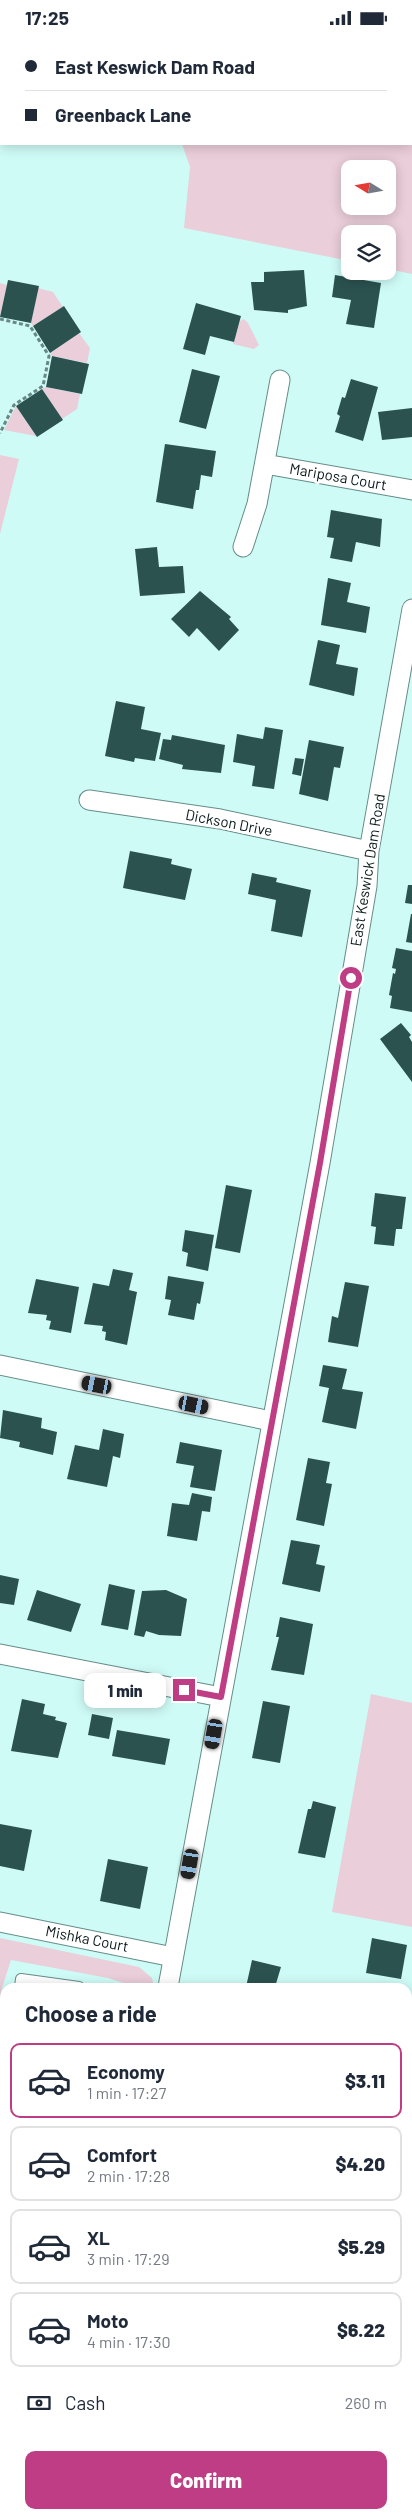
<!DOCTYPE html>
<html lang="en">
<head>
<meta charset="utf-8">
<style>
  body { margin:0; font-family:Barlow,sans-serif; background:#f2f2f3; color:#1f2937; height:100vh; display:flex; flex-direction:column; font-size:19px; white-space:nowrap }
  * { box-sizing:border-box; margin:0 }
  p { font-size:16px; color:#747a83 }
  .icon { flex:none; width:28px; height:28px; fill:none; stroke:currentColor; stroke-width:2; stroke-linecap:round; stroke-linejoin:round }
  .map { position:relative; flex:1; overflow:hidden }
  .side { position:absolute; left:0px; top:1948px; width:412px; height:536px; display:flex; flex-direction:column; background:#fff; border-radius:15px 15px 0 0; box-shadow:0 2px 12px #0003 }
  .side>* { flex:none }
  .hud { position:absolute; left:0px; top:0px; width:412px; height:110px; box-shadow:0 2px 12px #0003; display:grid; align-content:center; height:110px; padding:0 25px; background:#fff }
  .needle { width:32px; rotate:281deg }
  .buttons { position:absolute; left:341px; top:125px; display:grid; gap:10px }
  .buttons a { display:grid; place-items:center; width:55px; height:55px; border-radius:10px; background:#fff; box-shadow:0 2px 12px #0003; font-size:25px }
  .end { position:absolute; width:22px; height:22px; margin:-11px; border:6px solid #bf3d84; background:#fff; box-shadow:0 0 0 2px #fff }
  .from { border-radius:50% }
  .bubble { position:absolute; height:35px; border-radius:10px; background:#fff; box-shadow:0 2px 12px #0003; font-size:16px; font-weight:800; line-height:35px; text-align:center }
  .car { position:absolute; width:15px; height:30px; margin:-15px -8px; border-radius:6px; box-shadow:0 0 4px 1px #0007; background:linear-gradient(#222 24%,#8ab4d8 0 40%,#222 0 76%,#8ab4d8 0 86%,#222 0) }
  .hud b { display:flex; align-items:center; gap:18px; height:48px; font-size:19px }
  .hud b+b { border-top:1px solid #e0e1e3 }
  .hud i { width:12px; height:12px; background:#1f2937 }
  ul { padding:0; list-style:none }
  li { display:flex; align-items:center; gap:15px; height:75px; margin:0 10px 8px; padding:0 15px; border:2px solid #e0e1e3; border-radius:10px }
  li div { flex:1 }
  li b { display:block; font-size:19px }
  li em { font-style:normal; font-weight:800 }
  li.on { border-color:#bf3d84 }
  li>.icon { width:45px; height:45px; stroke-width:1.5 }
  h2 { padding:0 25px; font-size:22px; line-height:60px }
  .pay { display:flex; align-items:center; gap:12px; height:55px; padding:0 25px; font-size:19px }
  .pay p { margin-inline-start:auto }
  .cta { display:flex; gap:10px; margin-top:auto; padding:10px 25px }
  .cta a { flex:1; height:58px; border-radius:10px; background:#bf3d84; color:#fff; font-size:20px; font-weight:800; line-height:58px; text-align:center }
  .status { display:flex; justify-content:space-between; align-items:center; height:35px; padding:0 25px; background:#fff; direction:ltr }
  .status svg { height:14px; fill:currentColor }
  .map>svg:first-child { display:block }
  .green { fill:#eaceda; fill-rule:evenodd }
  .building { fill:#2b524f }
  .lines { fill:none; stroke-linecap:round; stroke-linejoin:round }
  .service-casing { stroke:#658d89; stroke-width:12 }
  .minor-casing { stroke:#658d89; stroke-width:21 }
  .tertiary-casing { stroke:#658d89; stroke-width:26 }
  .secondary-casing { stroke:#658d89; stroke-width:29 }
  .path { stroke:#698785; stroke-width:3; stroke-dasharray:4 2.5; stroke-linecap:butt }
  .service { stroke:#fff; stroke-width:10 }
  .minor { stroke:#fff; stroke-width:19 }
  .tertiary { stroke:#fff; stroke-width:24 }
  .secondary { stroke:#fff; stroke-width:26 }
  .route { stroke:#bf3d84; stroke-width:6 }
  .labels { text-anchor:middle; stroke-width:5; stroke-linejoin:round; paint-order:stroke }
  .street-label { font-size:15px; fill:#091918; stroke:#fff }
</style>
</head>
<body>
<div class="status"><b>17:25</b><svg viewBox="0 0 49 12"><path d="M0 12V9h3v3zM5 12V6h3v6zM10 12V3h3v9zM15 12V0h3v12zM26 1h20v11H26zM47 4h2v5h-2z"/></svg></div>
<div class="map">
<svg width="412" height="2483" viewBox="0 0 412 2483">
  <rect width="100%" height="100%" fill="#cffbf7"/>
  <!-- green -->
  <path class="green" d="M144,0H412V239L388,234V199H350V226L184,193L190,132L182,109H411V1ZM350,134H388V171H350Z
    M0,248L7,250L0,281Z
    M38,253L53,257L63,272L33,291L31,288Z
    M244,284L248,288L259,310L254,314L233,309L240,286Z
    M79,298L90,313L87,328L52,321L50,318Z
    M46,352L80,359L77,374L62,384L42,354Z
    M16,371L36,401L4,395Z
    M0,420L19,424L0,499Z
    M371,1659L412,1668V1892L332,1877Z
    M0,1903L139,1932L152,1943L154,1952H136L108,1943L11,1925L1,1956L0,1976Z"/>
  <!-- building -->
  <path class="building" d="M304,235L307,271L288,275V278L254,275L251,247H264V237Z
    M335,240L381,248L374,293L346,289L351,265L332,262Z
    M8,245L39,251L31,288L0,282Z
    M196,268L241,281L234,307L210,301L205,320L183,314Z
    M64,271L81,297L50,318L33,291Z
    M52,321L89,329L82,359L46,352Z
    M192,334L220,341L206,394L179,387Z
    M351,344L378,352L363,406L335,397L340,381L337,379L342,362L345,363Z
    M42,354L63,385L37,402L16,371Z
    M412,373V402L382,405L378,377Z
    M165,409L216,416L212,442L201,440L199,455H196L193,474L156,467Z
    M331,475L382,484L380,512L356,507L352,527L330,523L334,503L327,502Z
    M157,512L159,532L183,531L185,558L140,561L135,514Z
    M328,543L351,548L347,567L370,572L366,598L321,590Z
    M200,556L231,582L229,584L239,595L219,616L197,593L189,602L171,584Z
    M318,605L340,610L336,629L358,633L354,661L309,650Z
    M116,666L145,672L141,694L161,698L155,726L135,723L134,727L105,721Z
    M265,692L283,695L274,754L252,751L255,731L233,727L237,699L263,704Z
    M172,700L225,710L221,738L182,734L183,730L159,724L163,704L171,705Z
    M309,705L344,712L340,733L334,732L328,766L299,759Z
    M295,723L304,724L301,741L292,739Z
    M130,816L172,824L171,829L192,834L185,865L123,853Z
    M252,838L277,843L276,847L311,855L302,902L271,896L276,865L248,859Z
    M408,850H412V869L405,868Z
    M411,879H412V908L406,907Z
    M396,913L412,916V977L390,973L392,961L389,960L393,938L395,939L396,934L392,933Z
    M401,988L411,1000L409,1002L412,1007V1047L380,1004Z
    M226,1150L252,1155L240,1218L215,1213Z
    M375,1158L406,1162L402,1194H396L394,1211L374,1209L376,1192L371,1191Z
    M185,1195L214,1200L208,1236L186,1231L188,1218L182,1216Z
    M113,1234L133,1238L129,1255L137,1257L127,1310L105,1305L106,1297L102,1296L103,1291L84,1289L93,1248L109,1251Z
    M168,1241L204,1247L200,1269L197,1268L194,1285L168,1280L171,1265L165,1264Z
    M36,1244L79,1252L71,1298L49,1294L51,1286L46,1285L47,1280L28,1278Z
    M345,1247L369,1251L358,1312L328,1307L332,1281L338,1283Z
    M323,1330L347,1334L342,1354L363,1357L356,1394L322,1387L329,1353L319,1351Z
    M3,1375L42,1383L41,1393L57,1397L53,1420L19,1412L20,1407L0,1403Z
    M103,1394L124,1399L120,1423L113,1421L107,1452L67,1444L75,1410L99,1415Z
    M180,1407L222,1415L215,1456L190,1452L194,1431L176,1428Z
    M308,1423L330,1427L326,1448L332,1449L324,1491L296,1485Z
    M192,1458L212,1462L210,1477L202,1476L197,1506L167,1501L172,1468L189,1470Z
    M291,1505L320,1510L316,1529L325,1531L320,1557L282,1549Z
    M0,1540L19,1544L14,1570L0,1568Z
    M109,1549L135,1555L128,1595L101,1590Z
    M37,1555L81,1569L71,1597L27,1585Z
    M166,1555L187,1564L181,1601L159,1600L146,1596L144,1602L134,1600L142,1556Z
    M280,1582L313,1589L304,1640L271,1635L279,1602H276Z
    M22,1664L45,1669L43,1679L56,1682L55,1685L67,1688L58,1723L11,1716Z
    M263,1666L290,1671L280,1728L252,1723Z
    M92,1679L113,1683L109,1704L88,1700Z
    M117,1695L170,1704L165,1730L112,1721Z
    M313,1766L336,1772L325,1823L298,1818L308,1774H311Z
    M0,1789L32,1795L24,1836L0,1831Z
    M108,1824L148,1832L140,1874L100,1866Z
    M372,1903L407,1910L401,1944L366,1938Z
    M252,1925L281,1932L275,1952H246Z
    M408,2047L412,2048V2079L408,2078Z"/>
  <g class="lines">
    <!-- service casing -->
    <g class="service-casing">
      <path id="service" d="M20,1952L21,1944L79,1952
        M0,2033L5,2034
        M0,2068L5,2043
        M0,2217L5,2218"/>
    </g>
    <!-- minor casing -->
    <g class="minor-casing">
      <path id="minor" d="M265,429L412,455
        M243,512L257,469L280,345
        M89,765L220,784L369,816
        M0,1330L271,1386
        M0,1619L221,1662
        M0,1887L173,1922
        M168,1952L320,1128L367,851L369,816L412,574"/>
    </g>
    <!-- tertiary casing -->
    <g class="tertiary-casing">
      <path id="tertiary" d="M74,2483L75,2479"/>
    </g>
    <!-- secondary casing -->
    <g class="secondary-casing">
      <path id="secondary" d="M0,2103L5,2104
        M408,2142H412"/>
    </g>
    <!-- path -->
    <path class="path" d="M0,284L30,291L49,321L43,351L14,370L0,398"/>
    <!-- service -->
    <use href="#service" class="service"/>
    <!-- minor -->
    <use href="#minor" class="minor"/>
    <!-- tertiary -->
    <use href="#tertiary" class="tertiary"/>
    <!-- secondary -->
    <use href="#secondary" class="secondary"/>
  </g>
  <g class="lines">
    <!-- route -->
    <path class="route" d="M184,1655L221,1662L320,1128L351,943"/>
  </g>
  <g class="labels">
    <!-- street labels -->
    <g class="street-label">
      <text transform="translate(338 442) rotate(10)" y="5">Mariposa Court</text>
      <text transform="translate(229 788) rotate(11)" y="5">Dickson Drive</text>
      <text transform="translate(368 835) rotate(-81)" y="5">East Keswick Dam Road</text>
      <text transform="translate(87 1904) rotate(11)" y="5">Mishka Court</text>
    </g>
  </g>
</svg>
<div class="buttons">
<a><svg class="needle" viewBox="-14 -14 28 28"><path d="M0-13l5 13h-10z" fill="#e53935"/><path d="M0 13l5-13h-10z" fill="#747a83"/></svg></a>
<a><svg class="icon" aria-label="layers" viewBox="0 0 24 24"><path d="M12 4l9 5-9 5-9-5zM3 14l9 5 9-5"/></svg></a>
</div>
<i class="end from" style="left:351px;top:943px"></i>
<i class="end" style="left:184px;top:1655px"></i>
<div class="bubble" style="left:84px;top:1638px;width:82px">1 min</div>
<i class="car" style="left:97px;top:1350px;rotate:281deg"></i>
<i class="car" style="left:194px;top:1370px;rotate:102deg"></i>
<i class="car" style="left:214px;top:1699px;rotate:190deg"></i>
<i class="car" style="left:190px;top:1829px;rotate:190deg"></i>
<div class="hud">
<b><i class="from"></i>East Keswick Dam Road</b>
<b><i></i>Greenback Lane</b>
</div>
<section class="side">
<h2>Choose a ride</h2>
<ul>
<li class="on"><svg class="icon" aria-label="car" viewBox="0 0 24 24"><path d="M5 17H2v-5l4-1 3-4h7l3 4 3 1v5h-3M9 17h6M6 11h13"/><circle cx="7" cy="17" r="2"/><circle cx="17" cy="17" r="2"/></svg><div><b>Economy</b><p>1 min · 17:27</p></div><em>$3.11</em></li>
<li><svg class="icon" aria-label="car" viewBox="0 0 24 24"><path d="M5 17H2v-5l4-1 3-4h7l3 4 3 1v5h-3M9 17h6M6 11h13"/><circle cx="7" cy="17" r="2"/><circle cx="17" cy="17" r="2"/></svg><div><b>Comfort</b><p>2 min · 17:28</p></div><em>$4.20</em></li>
<li><svg class="icon" aria-label="car" viewBox="0 0 24 24"><path d="M5 17H2v-5l4-1 3-4h7l3 4 3 1v5h-3M9 17h6M6 11h13"/><circle cx="7" cy="17" r="2"/><circle cx="17" cy="17" r="2"/></svg><div><b>XL</b><p>3 min · 17:29</p></div><em>$5.29</em></li>
<li><svg class="icon" aria-label="car" viewBox="0 0 24 24"><path d="M5 17H2v-5l4-1 3-4h7l3 4 3 1v5h-3M9 17h6M6 11h13"/><circle cx="7" cy="17" r="2"/><circle cx="17" cy="17" r="2"/></svg><div><b>Moto</b><p>4 min · 17:30</p></div><em>$6.22</em></li>
</ul>
<div class="pay"><svg class="icon" aria-label="cash" viewBox="0 0 24 24"><path d="M3 7h18v10H3z"/><circle cx="12" cy="12" r="2"/></svg>Cash<p>260 m</p></div>
<div class="cta"><a>Confirm</a></div>
</section>
</div>
</body>
</html>
